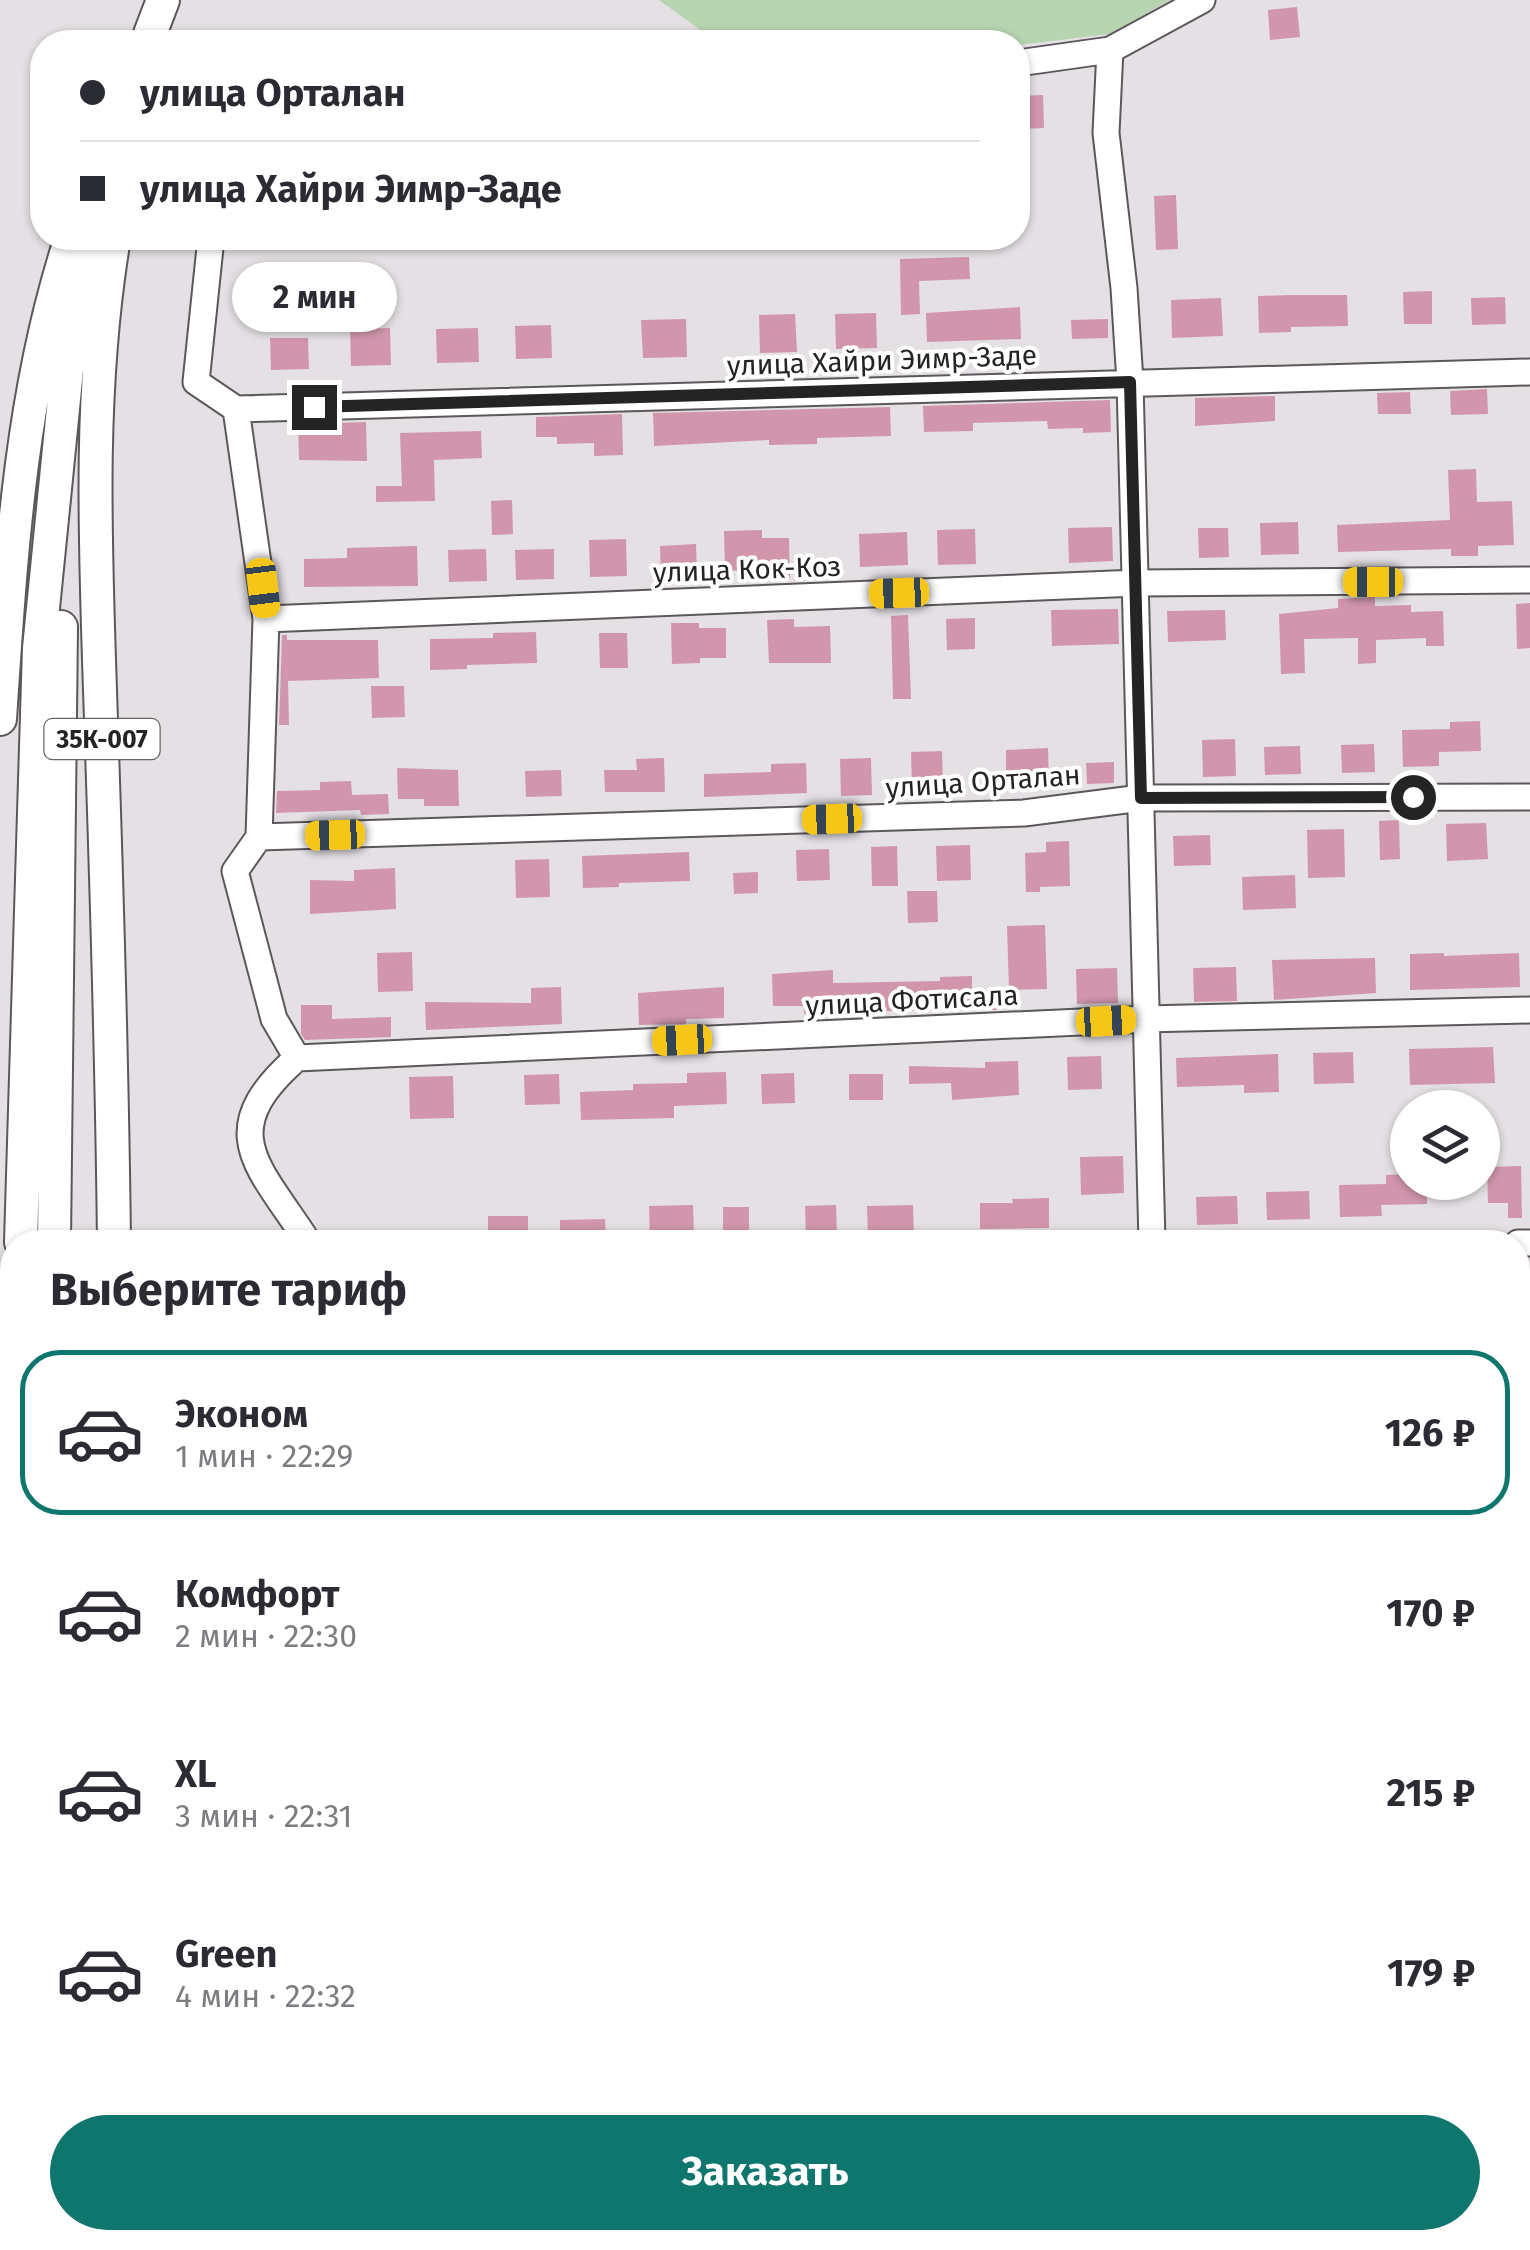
<!DOCTYPE html>
<html lang="ru">
<head>
<meta charset="utf-8">
<style>
  body { margin:0; font-family:"Fira Sans",sans-serif; background:#f7f7f7; color:#2b2b33; height:100vh; display:flex; flex-direction:column; font-size:38px; white-space:nowrap }
  * { box-sizing:border-box; margin:0 }
  p { font-size:32px; color:#7c7c81 }
  .icon { flex:none; width:55px; height:55px; fill:none; stroke:currentColor; stroke-width:2; stroke-linecap:round; stroke-linejoin:round }
  .map { position:relative; flex:1; overflow:hidden }
  .panel { position:absolute; left:0px; top:1230px; width:1530px; height:1020px; display:flex; flex-direction:column; background:#fff; border-radius:40px 40px 0 0; box-shadow:0 2px 8px #0004 }
  .panel>* { flex:none }
  .hud { position:absolute; left:30px; top:30px; width:1000px; height:220px; border-radius:40px; box-shadow:0 2px 8px #0004; display:grid; align-content:center; height:220px; padding:0 50px; background:#fff }
  .tools { position:absolute; left:1390px; top:1090px; display:grid; gap:20px }
  .tools a { display:grid; place-items:center; width:110px; height:110px; border-radius:50%; background:#fff; box-shadow:0 2px 8px #0004; font-size:50px }
  .end { position:absolute; width:45px; height:45px; margin:-22px; border:12px solid #252425; background:#fff; box-shadow:0 0 0 5px #fff }
  .from { border-radius:50% }
  .bubble { position:absolute; height:70px; border-radius:35px; background:#fff; box-shadow:0 2px 8px #0004; font-size:32px; font-weight:700; line-height:70px; text-align:center }
  .car { position:absolute; width:30px; height:60px; margin:-30px -15px; border-radius:12px; box-shadow:0 0 8px 2px #0007; background:linear-gradient(#f5c518 24%,#345 0 40%,#f5c518 0 76%,#345 0 86%,#f5c518 0) }
  .hud b { display:flex; align-items:center; gap:35px; height:95px; font-size:38px }
  .hud b+b { border-top:2px solid #e1e1e2 }
  .hud i { width:25px; height:25px; background:#2b2b33 }
  ul { padding:0; list-style:none }
  li { display:flex; align-items:center; gap:30px; height:165px; margin:0 20px 15px; padding:0 30px; border:5px solid transparent; border-radius:40px }
  li div { flex:1 }
  li b { display:block; font-size:38px }
  li em { font-style:normal; font-weight:700 }
  li.selected { border-color:#0f766e }
  li>.icon { width:90px; height:90px; stroke-width:1.5 }
  h2 { padding:0 50px; font-size:45px; line-height:120px }
  .cta { display:flex; gap:20px; margin-top:auto; padding:20px 50px }
  .cta a { flex:1; height:115px; border-radius:60px; background:#0f766e; color:#fff; font-size:40px; font-weight:700; line-height:115px; text-align:center }
  .map>svg:first-child { display:block }
  .green { fill:#b8d5b1 }
  .building { fill:#d196ac }
  .lines { fill:none; stroke-linecap:round; stroke-linejoin:round }
  .minor-casing { stroke:#5b575b; stroke-width:29 }
  .major-casing { stroke:#5b575b; stroke-width:36 }
  .minor { stroke:#fff; stroke-width:25 }
  .major { stroke:#fff; stroke-width:32 }
  .route { stroke:#252425; stroke-width:12 }
  .labels { text-anchor:middle; stroke-width:8; stroke-linejoin:round; paint-order:stroke }
  .shield { fill:#fff; stroke:#666; stroke-width:2.5 }
  .shield-label { font-size:25px; font-weight:bold; fill:#252425 }
  .street-label { font-size:28px; fill:#252425; stroke:#fff }
</style>
</head>
<body>
<div class="map">
<svg width="1530" height="2250" viewBox="0 0 1530 2250">
  <rect width="100%" height="100%" fill="#e4e0e4"/>
  <!-- green -->
  <path class="green" d="M659,0H1170L1110,34L1018,45L717,42Z"/>
  <!-- building -->
  <path class="building" d="M1297,7L1300,37L1270,40L1268,10Z
    M1043,95L1044,128L1018,129V96Z
    M1176,195L1178,249L1156,250L1154,196Z
    M969,257L970,279L919,281L920,314L901,315L900,259Z
    M1432,291V324H1404L1403,292Z
    M1290,295H1347L1348,326L1291,327V332L1259,333L1258,296Z
    M1505,297L1506,324L1472,325L1471,298Z
    M1221,298L1223,336L1172,338L1171,300Z
    M1020,307L1021,339L927,342L926,313Z
    M876,313L877,348L836,349L835,314Z
    M795,314L797,352L760,353L759,315Z
    M686,319L687,357L643,358L641,320Z
    M1108,319V338L1072,339L1071,320Z
    M551,325L552,358L516,359L515,326Z
    M390,328L391,365L351,366L350,329Z
    M478,328L479,362L437,363L436,329Z
    M270,338H308L309,369L271,370Z
    M1487,389L1488,414L1451,415L1450,391Z
    M1410,392L1411,414H1378L1377,393Z
    M1275,396V421L1195,426V398Z
    M1110,400L1111,432L1083,433V428L1048,429L1047,421L973,423V431L924,432L923,406Z
    M890,407L891,436L817,438V444L769,445V440L654,446L653,413Z
    M622,414L623,455L594,456V443L557,444V437H536V417Z
    M366,422L367,461L299,460L298,424Z
    M481,431L482,458L434,460L435,501L376,502V486H402L400,433Z
    M1476,469L1477,502L1512,501L1514,545L1478,546V556H1451V549L1338,552L1337,525L1450,520L1448,470Z
    M512,500L513,534L492,535L491,501Z
    M1298,522L1299,554L1261,555L1260,523Z
    M1112,527L1113,561L1069,563L1068,528Z
    M1198,528H1228L1229,557L1199,558Z
    M975,529L976,564L938,565L937,530Z
    M762,530V538H789L790,579H775V569L725,571L724,531Z
    M907,532L908,565L860,567L859,534Z
    M626,539L627,576L590,577L589,540Z
    M696,544L697,575L661,576L660,546Z
    M417,546L418,586L304,587V559L347,558V548Z
    M486,549L487,581L449,582L448,550Z
    M554,549V579L516,580L515,550Z
    M1375,597V606L1411,605V612L1443,611L1444,646H1426V638L1376,640V663L1358,664V638L1304,639L1305,673L1281,674L1279,614L1338,608V599Z
    M1530,603V648L1517,649L1516,604Z
    M1118,609L1119,644L1052,646L1051,610Z
    M1225,610L1226,640L1168,642L1167,611Z
    M908,615L911,699H893L891,616Z
    M975,618V649L947,650L946,619Z
    M794,619V627L830,626L831,663H769L767,620Z
    M671,623H699V628H726V658H700V663L672,664Z
    M536,632L537,663L467,665V669L430,670V639L493,638V633Z
    M599,633H627L628,668H600Z
    M282,635H287V640H378L379,678L288,681L289,725H279Z
    M371,686H404L405,717L372,718Z
    M1480,721L1481,751L1439,752V766L1403,767L1402,730L1450,729V722Z
    M1235,739L1236,776L1203,777L1202,740Z
    M1374,744L1375,772L1342,773L1341,745Z
    M1300,746L1301,774L1265,775L1264,747Z
    M1048,748L1049,782L1006,783V750Z
    M942,751L943,785L912,786L911,752Z
    M664,758L665,792H605L604,770H637L636,759Z
    M871,758L872,795L841,796L840,759Z
    M1114,762V783L1087,784L1086,763Z
    M806,763L807,793L704,797V774L771,772V764Z
    M397,768L458,770L459,806H424V799H398Z
    M561,770L562,796L526,797L525,771Z
    M351,781L352,795L388,794L389,814L361,815L360,810L276,813L277,791L320,790V782Z
    M1399,820L1400,859L1380,860L1379,821Z
    M1486,823L1488,859L1447,861L1446,824Z
    M1344,829L1345,877L1308,878L1307,830Z
    M1210,835L1211,865L1174,866L1173,836Z
    M1069,841L1070,886L1040,887V892H1026L1025,853L1046,852V842Z
    M970,845L971,880L937,881L936,846Z
    M897,846L898,886H872L871,847Z
    M829,849L830,880L797,881L796,850Z
    M689,852L690,881L619,883V887L583,888L582,856Z
    M549,859L550,897L516,898L515,860Z
    M395,868L396,909L310,914V880L354,881V870Z
    M758,872V893L734,894L733,873Z
    M1295,875L1296,908L1243,910L1242,877Z
    M907,891H937L938,922L908,923Z
    M1045,925L1047,989L1009,990L1007,926Z
    M412,952L413,991L378,992L377,953Z
    M1444,953V956L1519,953L1520,987L1410,990V954Z
    M1375,958L1376,993L1274,1000L1272,960Z
    M1236,967L1237,1001L1194,1002L1193,968Z
    M1117,968L1118,1003L1077,1004L1076,969Z
    M833,970V983L940,981V977L972,976V990H996L997,1010H979L978,1004L924,1006V1010L804,1014V1006H773L772,974Z
    M561,987L562,1024L426,1030L425,1002L531,1003V988Z
    M724,987V1018L686,1019V1024L639,1025L638,993Z
    M301,1005H332V1019L391,1017V1037L305,1040L301,1034Z
    M1493,1047L1495,1083L1410,1085L1409,1049Z
    M1353,1052L1354,1083L1314,1084L1313,1053Z
    M1278,1054L1279,1092L1244,1093V1085L1177,1087L1176,1058Z
    M1101,1056L1102,1089L1068,1090L1067,1057Z
    M1018,1061L1019,1095L952,1100L951,1083L909,1084V1066L985,1068V1062Z
    M726,1072L727,1104L674,1106V1118L581,1120L580,1092L633,1090V1084L687,1083V1073Z
    M794,1073L795,1103L762,1104L761,1074Z
    M559,1074L560,1104L525,1105L524,1075Z
    M849,1074H883V1100H849Z
    M453,1076L454,1118L410,1119L409,1077Z
    M1123,1156L1124,1193L1081,1195L1080,1157Z
    M1521,1166L1522,1218H1508V1203H1488L1487,1167Z
    M1408,1174V1182H1427V1204L1381,1205L1382,1216L1340,1217L1339,1185L1386,1184V1175Z
    M1309,1191L1310,1219L1267,1220L1266,1192Z
    M1237,1196L1238,1224L1197,1225L1196,1197Z
    M1049,1198V1228L980,1229V1203H1013L1012,1199Z
    M693,1205L694,1239L650,1241L649,1206Z
    M836,1205L837,1237L806,1238L805,1206Z
    M913,1205L914,1238L868,1240L867,1206Z
    M723,1207H749V1238H723Z
    M488,1216H528V1242H488Z
    M605,1219L606,1242H560V1220Z"/>
  <g class="lines">
    <!-- minor casing -->
    <g class="minor-casing">
      <path id="minor" d="M1110,50L1106,133L1124,288L1130,382L1152,1242
        M1018,63L1110,50L1202,0
        M211,238L196,382L236,409L266,619L259,837L235,871L274,1019L297,1058C212,1132 259,1166 308,1242
        M236,409L1530,372
        M266,619L1137,583L1530,580
        M259,837L1024,813L1141,798L1530,797
        M297,1058L1145,1019L1530,1010
        M1518,1243H1530
        M1518,1560L1530,1559
        M292,2238L295,2250
        M498,2238L499,2250
        M715,2238L716,2250
        M949,2238L950,2250
        M1170,2238V2250
        M1378,2238L1379,2250"/>
    </g>
    <!-- major casing -->
    <g class="major-casing">
      <path id="major" d="M147,42L163,0
        M114,238C87,398 96,559 101,721C107,895 112,1068 114,1242
        M0,719C11,557 20,393 71,238
        M21,1242L39,648L67,369L90,238
        M54,1242L61,627
        M1518,1407L1530,1405
        M0,1463L12,1458
        M0,1628L12,1632
        M9,2250L12,1817
        M40,2250V2238
        M102,2250V2238"/>
    </g>
    <!-- minor -->
    <use href="#minor" class="minor"/>
    <!-- major -->
    <use href="#major" class="major"/>
  </g>
  <g class="lines">
    <!-- route -->
    <path class="route" d="M314,407L1130,382L1141,798L1413,797"/>
  </g>
  <g class="labels">
    <!-- shield labels -->
    <rect class="shield" x="44.5" y="719" width="115" height="40" rx="8"/>
    <g class="shield-label">
      <text x="102" y="748">35К-007</text>
    </g>
    <!-- street labels -->
    <g class="street-label">
      <text transform="translate(882 360) rotate(-2)" y="10">улица Хайри Эимр-Заде</text>
      <text transform="translate(747 569) rotate(-2)" y="10">улица Кок-Коз</text>
      <text transform="translate(983 781) rotate(-4)" y="10">улица Орталан</text>
      <text transform="translate(912 1000) rotate(-3)" y="10">улица Фотисала</text>
    </g>
  </g>
</svg>
<div class="tools">
<a><svg class="icon" aria-label="layers" viewBox="0 0 24 24"><path d="M12 4l9 5-9 5-9-5zM3 14l9 5 9-5"/></svg></a>
</div>
<i class="end from" style="left:1413px;top:797px"></i>
<i class="end" style="left:314px;top:407px"></i>
<div class="bubble" style="left:232px;top:262px;width:165px">2 мин</div>
<i class="car" style="left:1373px;top:582px;rotate:270deg"></i>
<i class="car" style="left:263px;top:588px;rotate:173deg"></i>
<i class="car" style="left:899px;top:593px;rotate:268deg"></i>
<i class="car" style="left:832px;top:819px;rotate:268deg"></i>
<i class="car" style="left:335px;top:835px;rotate:268deg"></i>
<i class="car" style="left:1106px;top:1021px;rotate:87deg"></i>
<i class="car" style="left:682px;top:1040px;rotate:267deg"></i>
<div class="hud">
<b><i class="from"></i>улица Орталан</b>
<b><i></i>улица Хайри Эимр-Заде</b>
</div>
<section class="panel">
<h2>Выберите тариф</h2>
<ul>
<li class="selected"><svg class="icon" aria-label="car" viewBox="0 0 24 24"><path d="M5 17H2v-5l4-1 3-4h7l3 4 3 1v5h-3M9 17h6M6 11h13"/><circle cx="7" cy="17" r="2"/><circle cx="17" cy="17" r="2"/></svg><div><b>Эконом</b><p>1 мин · 22:29</p></div><em>126 ₽</em></li>
<li><svg class="icon" aria-label="car" viewBox="0 0 24 24"><path d="M5 17H2v-5l4-1 3-4h7l3 4 3 1v5h-3M9 17h6M6 11h13"/><circle cx="7" cy="17" r="2"/><circle cx="17" cy="17" r="2"/></svg><div><b>Комфорт</b><p>2 мин · 22:30</p></div><em>170 ₽</em></li>
<li><svg class="icon" aria-label="car" viewBox="0 0 24 24"><path d="M5 17H2v-5l4-1 3-4h7l3 4 3 1v5h-3M9 17h6M6 11h13"/><circle cx="7" cy="17" r="2"/><circle cx="17" cy="17" r="2"/></svg><div><b>XL</b><p>3 мин · 22:31</p></div><em>215 ₽</em></li>
<li><svg class="icon" aria-label="car" viewBox="0 0 24 24"><path d="M5 17H2v-5l4-1 3-4h7l3 4 3 1v5h-3M9 17h6M6 11h13"/><circle cx="7" cy="17" r="2"/><circle cx="17" cy="17" r="2"/></svg><div><b>Green</b><p>4 мин · 22:32</p></div><em>179 ₽</em></li>
</ul>
<div class="cta"><a>Заказать</a></div>
</section>
</div>
</body>
</html>
